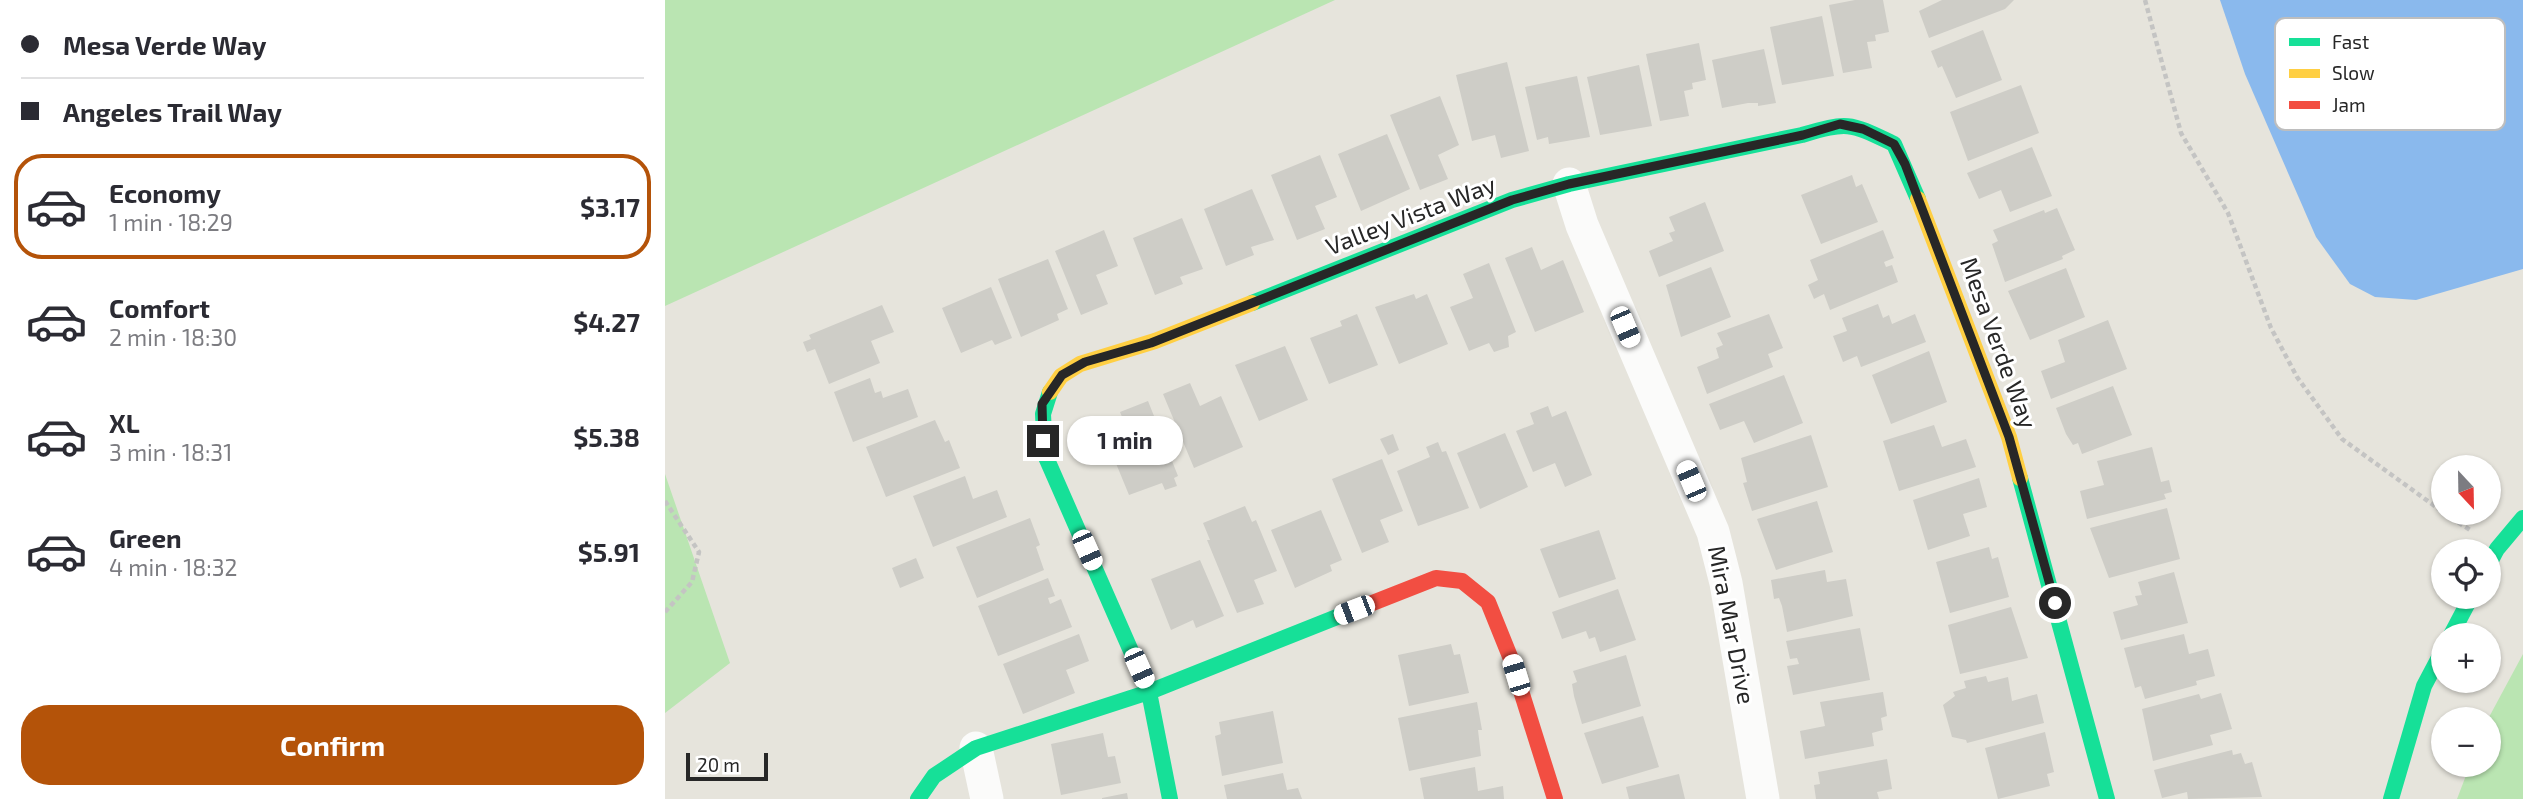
<!DOCTYPE html>
<html lang="en">
<head>
<meta charset="utf-8">
<style>
  body { margin:0; font-family:"Exo 2",sans-serif; background:#f7f7f7; color:#2b2b33; height:100vh; display:flex; flex-direction:column; font-size:26px; white-space:nowrap }
  * { box-sizing:border-box; margin:0 }
  p { font-size:23px; color:#7c7c81 }
  .icon { flex:none; width:38px; height:38px; fill:none; stroke:currentColor; stroke-width:2; stroke-linecap:round; stroke-linejoin:round }
  .map { position:relative; flex:1; overflow:hidden }
  .drawer { display:flex; flex-direction:column; background:#fff; width:665px }
  .drawer>* { flex:none }
  .hud { display:grid; align-content:center; height:154px; padding:0 21px; background:#fff }
  .needle { width:46px; rotate:158deg }
  .buttons { position:absolute; left:1766px; top:455px; display:grid; gap:14px }
  .buttons a { display:grid; place-items:center; width:70px; height:70px; border-radius:50%; background:#fff; box-shadow:0 2px 5px #0004; font-size:35px }
  .scale { position:absolute; left:21px; bottom:18px; width:82px; box-sizing:border-box; padding-left:7px; border:4px solid #272727; border-top:0; font-size:19px; line-height:24px; white-space:nowrap; color:#272727; -webkit-text-stroke:5px #fff; paint-order:stroke }
  .end { position:absolute; width:32px; height:32px; margin:-16px; border:9px solid #272727; background:#fff; box-shadow:0 0 0 4px #fff }
  .from { border-radius:50% }
  .bubble { position:absolute; height:49px; border-radius:24px; background:#fff; box-shadow:0 2px 5px #0004; font-size:23px; font-weight:700; line-height:49px; text-align:center }
  .car { position:absolute; width:21px; height:42px; margin:-21px -10px; border-radius:9px; box-shadow:0 0 5px 2px #0007; background:linear-gradient(#fff 24%,#345 0 40%,#fff 0 76%,#345 0 86%,#fff 0) }
  .hud b { display:flex; align-items:center; gap:24px; height:66px; font-size:26px }
  .hud b+b { border-top:2px solid #e1e1e2 }
  .hud i { width:18px; height:18px; background:#2b2b33 }
  ul { padding:0; list-style:none }
  li { display:flex; align-items:center; gap:21px; height:105px; margin:0 14px 10px; padding:0 7px; border:4px solid transparent; border-radius:28px }
  li div { flex:1 }
  li b { display:block; font-size:26px }
  li em { font-style:normal; font-weight:700 }
  li.active { border-color:#b45309 }
  li>.icon { width:63px; height:63px; stroke-width:1.5 }
  .action { display:flex; gap:14px; margin-top:auto; padding:14px 21px }
  .action a { flex:1; height:80px; border-radius:28px; background:#b45309; color:#fff; font-size:28px; font-weight:700; line-height:80px; text-align:center }
  main { display:flex; flex:1; min-height:0 }
  .map>svg:first-child { display:block }
  .green { fill:#bae5b2 }
  .water { fill:#8ab9ed }
  .building { fill:#cecdc7 }
  .lines { fill:none; stroke-linecap:round; stroke-linejoin:round }
  .path { stroke:#c4c4c3; stroke-width:4.5; stroke-dasharray:5 3.5; stroke-linecap:butt }
  .street { stroke:#fbfbfa; stroke-width:33 }
  .fast { stroke:#16e098; stroke-width:16 }
  .slow { stroke:#ffcf43; stroke-width:16 }
  .jam { stroke:#f24e42; stroke-width:16 }
  .route { stroke:#272727; stroke-width:9 }
  .labels { text-anchor:middle; stroke-width:6; stroke-linejoin:round; paint-order:stroke }
  .street-label { font-size:24px; fill:#272727; stroke:#fff }
  .key { fill:#fff; stroke:#bebebe; stroke-width:2 }
  .key-label { font-size:19px; fill:#272727 }
</style>
</head>
<body>
<main>
<section class="drawer">
<div class="hud">
<b><i class="from"></i>Mesa Verde Way</b>
<b><i></i>Angeles Trail Way</b>
</div>
<ul>
<li class="active"><svg class="icon" aria-label="car" viewBox="0 0 24 24"><path d="M5 17H2v-5l4-1 3-4h7l3 4 3 1v5h-3M9 17h6M6 11h13"/><circle cx="7" cy="17" r="2"/><circle cx="17" cy="17" r="2"/></svg><div><b>Economy</b><p>1 min · 18:29</p></div><em>$3.17</em></li>
<li><svg class="icon" aria-label="car" viewBox="0 0 24 24"><path d="M5 17H2v-5l4-1 3-4h7l3 4 3 1v5h-3M9 17h6M6 11h13"/><circle cx="7" cy="17" r="2"/><circle cx="17" cy="17" r="2"/></svg><div><b>Comfort</b><p>2 min · 18:30</p></div><em>$4.27</em></li>
<li><svg class="icon" aria-label="car" viewBox="0 0 24 24"><path d="M5 17H2v-5l4-1 3-4h7l3 4 3 1v5h-3M9 17h6M6 11h13"/><circle cx="7" cy="17" r="2"/><circle cx="17" cy="17" r="2"/></svg><div><b>XL</b><p>3 min · 18:31</p></div><em>$5.38</em></li>
<li><svg class="icon" aria-label="car" viewBox="0 0 24 24"><path d="M5 17H2v-5l4-1 3-4h7l3 4 3 1v5h-3M9 17h6M6 11h13"/><circle cx="7" cy="17" r="2"/><circle cx="17" cy="17" r="2"/></svg><div><b>Green</b><p>4 min · 18:32</p></div><em>$5.91</em></li>
</ul>
<div class="action"><a>Confirm</a></div>
</section>
<div class="map">
<svg width="1858" height="799" viewBox="0 0 1858 799">
  <rect width="100%" height="100%" fill="#e6e4dc"/>
  <!-- green -->
  <path class="green" d="M0,0H670L0,306Z
    M0,474L65,663L0,713Z
    M1858,654V799H1792L1805,765H1824L1823,719Z"/>
  <!-- water -->
  <path class="water" d="M1555,0H1858V269L1751,300L1710,297L1685,284L1651,237L1580,74Z"/>
  <!-- building -->
  <path class="building" d="M1190,0H1218L1224,32L1210,35L1211,41L1202,42L1207,68L1178,73L1164,5Z
    M1277,0H1349L1340,9L1264,38L1254,11Z
    M1157,16L1169,76L1117,85L1105,27Z
    M1318,30L1337,80L1291,98L1277,66L1273,68L1266,51Z
    M1034,43L1041,80L1027,83L1028,89L1019,91L1024,116L995,121L981,54Z
    M1099,49L1111,103L1093,106V103H1083L1057,108L1047,60Z
    M842,62L864,151L836,158L830,135L807,141L791,75Z
    M974,65L987,126L935,135L922,77Z
    M912,76L925,137L884,144L883,137L872,140L860,87Z
    M1356,85L1374,133L1303,161L1285,112Z
    M775,96L794,145L773,155L783,179L755,190L725,115Z
    M722,134L745,189L696,211L673,154Z
    M1367,147L1387,196L1345,212L1336,190L1314,199L1302,173Z
    M655,155L672,197L650,206L660,229L632,240L606,175Z
    M1187,175L1191,187L1197,184L1213,222L1156,244L1136,195Z
    M587,189L609,240L586,247L589,255L561,266L539,209Z
    M1040,202L1059,251L994,277L984,251L1008,241L1004,233L1010,231L1004,217Z
    M1392,208L1410,250L1397,256L1398,259L1340,282L1327,244L1333,241L1328,230L1379,210L1380,213Z
    M517,218L538,269L515,277L518,284L490,295L468,238Z
    M439,230L453,266L431,275L443,304L416,315L390,251Z
    M1218,230L1229,258L1219,262L1221,267L1227,265L1233,282L1165,310L1159,294L1149,299L1143,285L1153,280L1145,260Z
    M867,247L876,270L898,260L919,312L870,332L840,258Z
    M383,259L403,309L392,314L394,320L356,337L333,279Z
    M824,263L851,332L843,336L844,347L829,352L824,343L804,351L785,307L808,298L798,274Z
    M1046,267L1066,317L1016,337L1001,285Z
    M1401,268L1420,317L1365,340L1343,291Z
    M326,287L347,338L330,345L327,340L296,353L277,308Z
    M749,294L751,299L762,294L783,344L734,364L710,307Z
    M1213,304L1218,318L1224,315L1227,324L1250,314L1261,342L1196,367L1192,356L1178,362L1168,336L1182,331L1177,318Z
    M217,305L229,332L206,341L215,363L164,384L150,349L142,352L138,342L146,339L144,335Z
    M692,314L713,365L664,384L645,338L677,326L675,321Z
    M1104,314L1118,348L1103,354L1108,367L1042,394L1032,367L1054,358L1051,348L1058,345L1052,333Z
    M1443,320L1462,369L1386,399L1376,371L1400,362L1393,340Z
    M620,346L643,400L594,421L570,365Z
    M1264,351L1282,402L1226,424L1207,375Z
    M1119,375L1138,423L1089,443L1079,421L1055,430L1044,404Z
    M205,378L210,393L216,391L218,398L243,389L253,417L188,442L169,392Z
    M525,383L535,406L556,396L578,447L529,468L498,394Z
    M1448,386L1467,435L1417,454L1413,443L1408,445L1401,434L1391,408Z
    M483,401L513,476L509,478L512,486L500,490L497,483L464,495L443,444L465,436L455,412Z
    M883,406L887,417L901,411L927,475L900,487L890,463L868,472L851,431L869,424L865,413Z
    M270,420L280,442L284,440L295,468L221,497L201,447Z
    M1269,425L1277,447L1301,439L1311,467L1234,491L1218,441Z
    M840,433L863,487L815,509L792,453Z
    M728,434L734,450L723,455L715,439Z
    M1146,435L1163,487L1087,511L1078,483L1082,482L1076,458Z
    M773,442L777,452L781,451L804,508L753,526L732,471L765,457L761,447Z
    M1487,447L1496,482L1504,480L1507,492L1499,494L1501,499L1422,519L1415,491L1439,485L1432,461Z
    M717,459L738,511L715,520L724,542L697,553L667,479Z
    M300,476L308,499L332,490L342,517L268,547L248,496Z
    M1314,478L1322,507L1298,514L1305,536L1263,550L1248,500Z
    M1152,501L1168,552L1111,570L1092,519Z
    M580,506L587,522L591,520L612,571L589,580L599,604L572,613L542,540H545L538,523Z
    M1502,508L1515,559L1444,578L1425,528Z
    M656,510L677,560L665,565L667,571L630,588L606,530Z
    M365,518L375,545L371,547L379,570L312,598L291,547Z
    M934,530L951,579L894,598L875,549Z
    M1324,547L1327,559L1333,557L1344,597L1285,613L1271,562Z
    M251,558L259,578L235,588L227,568Z
    M535,560L559,616L531,628L528,620L506,630L486,579Z
    M1160,570L1162,582L1181,579L1188,616L1122,632L1117,606L1114,598L1109,599L1106,580Z
    M1509,572L1523,623L1456,640L1448,612L1473,605L1470,596L1477,595L1473,582Z
    M383,578L390,596L383,598L385,604L396,599L407,627L333,656L313,606Z
    M953,589L971,640L935,652L930,637L924,639L921,631L897,639L887,612Z
    M1346,607L1363,658L1295,674L1283,625Z
    M1195,628L1205,680L1128,695L1122,666L1134,664L1132,658L1125,659L1121,641Z
    M414,634L424,661L401,670L410,693L358,714L338,664Z
    M1519,634L1524,654L1543,649L1550,676L1531,681L1532,685L1480,699L1476,686L1470,688L1459,648Z
    M786,644L789,655L795,654L804,693L744,706L733,655Z
    M961,655L976,706L917,724L909,696L907,684L912,682L908,671Z
    M1321,676L1323,682L1343,677L1347,701L1372,694L1379,723L1302,743L1301,740L1287,737L1278,705L1290,696L1288,692L1301,688L1299,681Z
    M1218,692L1222,716L1216,718L1218,730L1207,733L1209,746L1140,759L1135,731L1160,726L1155,702Z
    M1556,693L1567,729L1545,735L1548,745L1488,761L1477,709L1534,694L1536,699Z
    M812,702L817,730H813L816,756L744,771L733,718Z
    M608,711L618,763L557,776L550,736L556,734L554,722Z
    M978,716L994,767L937,784L919,733Z
    M1380,732L1389,772L1382,774L1385,786L1333,799L1320,748Z
    M438,733L443,757L450,756L456,783L396,795L386,744Z
    M1567,750L1568,755L1576,753L1580,764L1587,762L1597,797L1523,799L1522,792L1497,798L1489,770Z
    M1222,759L1227,789L1212,792L1214,799H1151L1149,785L1155,784L1153,772Z
    M810,767L813,791L838,786L839,799H759L755,778Z
    M618,773L622,790L633,788L637,799H562L559,785Z
    M1014,774L1020,799H964L961,787Z
    M462,793L463,799H437V798Z"/>
  <g class="lines">
    <!-- path -->
    <path class="path" d="M1480,0L1516,133L1563,213L1606,328L1632,377L1677,439L1778,512
      M0,501L34,552L27,582L0,612
      M1779,513L1805,530"/>
    <!-- street -->
    <path class="street" d="M904,184L917,225L1048,532L1061,583L1098,799
      M311,748L322,799"/>
    <!-- fast -->
    <path class="fast" d="M587,303L847,200L904,184L1137,135C1184,121 1185,123 1229,144L1253,199
      M385,392L378,414L380,455L484,692L505,799
      M1355,478L1442,799
      M1824,564L1832,549L1858,518
      M1786,635L1806,597
      M253,799L269,776L311,748L484,692L677,615
      M1726,799L1759,686L1778,650"/>
    <!-- slow -->
    <path class="slow" d="M1253,199L1344,437L1355,478
      M385,392L396,376L415,364L490,341L587,303"/>
    <!-- jam -->
    <path class="jam" d="M677,615L771,578L797,581L823,602L846,659L890,799"/>
  </g>
  <g class="lines">
    <!-- route -->
    <path class="route" d="M378,441L377,404L397,375L420,362L486,343L847,200L904,184L1138,135L1175,124L1198,129L1229,144L1240,164L1344,437L1390,603"/>
  </g>
  <g class="labels">
    <!-- street labels -->
    <g class="street-label">
      <text transform="translate(746 216) rotate(-21)" y="8">Valley Vista Way</text>
      <text transform="translate(1333 343) rotate(70)" y="8">Mesa Verde Way</text>
      <text transform="translate(1066 625) rotate(79)" y="8">Mira Mar Drive</text>
    </g>
  </g>
  <!-- legend -->
  <rect x="1610" y="18" width="230" height="112" rx="10" class="key"/>
  <rect x="1624" y="38" width="31" height="8" fill="#16e098"/>
  <rect x="1624" y="69" width="31" height="9" fill="#ffcf43"/>
  <rect x="1624" y="101" width="31" height="8" fill="#f24e42"/>
  <g class="key-label">
    <text x="1667" y="49">Fast</text>
    <text x="1667" y="80">Slow</text>
    <text x="1667" y="112">Jam</text>
  </g>
</svg>
<div class="buttons">
<a><svg class="needle" viewBox="-14 -14 28 28"><path d="M0-13l5 13h-10z" fill="#e53935"/><path d="M0 13l5-13h-10z" fill="#7c7c81"/></svg></a>
<a><svg class="icon" aria-label="locate" viewBox="0 0 24 24"><circle cx="12" cy="12" r="6"/><path d="M12 2v4M12 18v4M2 12h4M18 12h4"/></svg></a>
<a>+</a>
<a>−</a>
</div>
<div class="scale">20 m</div>
<i class="end from" style="left:1390px;top:603px"></i>
<i class="end" style="left:378px;top:441px"></i>
<div class="bubble" style="left:402px;top:416px;width:116px">1 min</div>
<i class="car" style="left:960px;top:327px;rotate:157deg"></i>
<i class="car" style="left:1026px;top:481px;rotate:337deg"></i>
<i class="car" style="left:422px;top:550px;rotate:156deg"></i>
<i class="car" style="left:689px;top:610px;rotate:249deg"></i>
<i class="car" style="left:474px;top:668px;rotate:156deg"></i>
<i class="car" style="left:851px;top:675px;rotate:343deg"></i>
</div>
</main>
</body>
</html>
